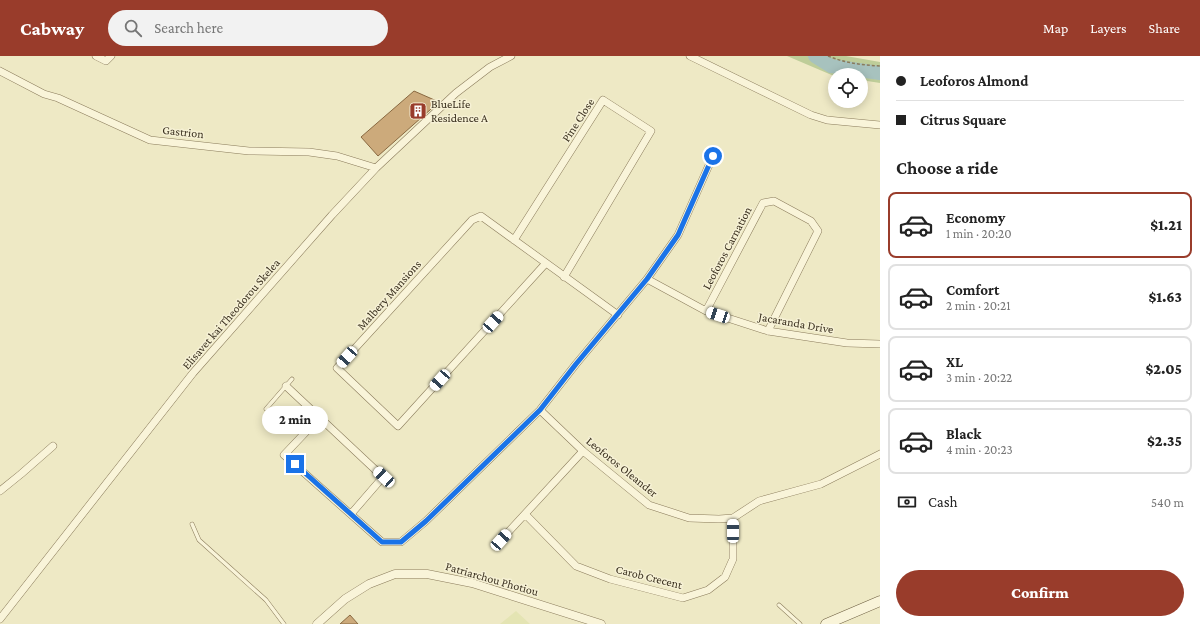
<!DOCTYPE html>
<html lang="en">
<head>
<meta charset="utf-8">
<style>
  body { margin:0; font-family:"Crimson Pro",serif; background:#f2f2f2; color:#222; height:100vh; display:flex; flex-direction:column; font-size:15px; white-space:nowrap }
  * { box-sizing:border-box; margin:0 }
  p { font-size:13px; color:#767676 }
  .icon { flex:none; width:22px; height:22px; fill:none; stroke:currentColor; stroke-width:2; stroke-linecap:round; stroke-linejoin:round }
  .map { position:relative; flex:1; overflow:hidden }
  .details { display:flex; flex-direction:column; background:#fff; width:320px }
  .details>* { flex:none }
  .hud { display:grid; align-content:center; height:88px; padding:0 16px; background:#fff }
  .tools { position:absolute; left:828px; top:12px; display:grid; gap:8px }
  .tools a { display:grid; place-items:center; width:40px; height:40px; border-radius:50%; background:#fff; box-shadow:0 2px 10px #0003; font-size:20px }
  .end { position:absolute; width:18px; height:18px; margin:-9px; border:5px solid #1a73e8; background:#fff; box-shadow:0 0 0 2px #fff }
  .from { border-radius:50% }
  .bubble { position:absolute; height:28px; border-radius:14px; background:#fff; box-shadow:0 2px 10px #0003; font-size:13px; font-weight:800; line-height:28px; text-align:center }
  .car { position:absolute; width:12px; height:24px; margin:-12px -6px; border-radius:5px; box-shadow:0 0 3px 1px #0007; background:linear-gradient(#fff 24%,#345 0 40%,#fff 0 76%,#345 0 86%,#fff 0) }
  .hud b { display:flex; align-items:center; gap:14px; height:38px; font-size:15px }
  .hud b+b { border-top:1px solid #e0e0e0 }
  .hud i { width:10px; height:10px; background:#222 }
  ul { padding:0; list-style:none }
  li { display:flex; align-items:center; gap:12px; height:66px; margin:0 8px 6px; padding:0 8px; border:2px solid #e0e0e0; border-radius:8px }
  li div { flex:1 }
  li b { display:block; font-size:15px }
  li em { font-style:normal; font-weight:800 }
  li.selected { border-color:#993c2b }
  li>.icon { width:36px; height:36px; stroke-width:1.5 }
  h2 { padding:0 16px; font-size:18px; line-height:48px }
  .pay { display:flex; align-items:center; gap:10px; height:44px; padding:0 16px; font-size:15px }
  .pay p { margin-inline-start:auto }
  .action { display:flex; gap:8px; margin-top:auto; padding:8px 16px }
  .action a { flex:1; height:46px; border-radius:24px; background:#993c2b; color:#fff; font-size:16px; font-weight:800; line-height:46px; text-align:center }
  header { display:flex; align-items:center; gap:24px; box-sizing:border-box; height:56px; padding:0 20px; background:#993c2b; color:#fff }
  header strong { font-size:19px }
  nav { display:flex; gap:22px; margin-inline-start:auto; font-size:14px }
  .search { width:280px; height:36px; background:#f2f2f2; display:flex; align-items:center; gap:10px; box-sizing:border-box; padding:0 14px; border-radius:22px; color:#767676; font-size:15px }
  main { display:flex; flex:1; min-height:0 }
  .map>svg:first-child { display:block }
  .farmland { fill:#e4e4b3 }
  .green { fill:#becd99 }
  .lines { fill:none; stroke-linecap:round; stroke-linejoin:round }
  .river { stroke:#a7c2be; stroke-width:14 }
  .building { fill:#ccaa7b; stroke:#896941 }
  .service-casing { stroke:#8a7b5b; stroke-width:4.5 }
  .minor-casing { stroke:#8a7b5b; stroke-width:8 }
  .tertiary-casing { stroke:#8a7b5b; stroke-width:9 }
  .secondary-casing { stroke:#6b5c3e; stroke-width:11 }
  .path { stroke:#8a7b5b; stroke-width:1.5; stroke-dasharray:3 2; stroke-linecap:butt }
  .service { stroke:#f9f4d9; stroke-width:3.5 }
  .minor { stroke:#f9f4d9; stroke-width:7 }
  .tertiary { stroke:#f9f4d9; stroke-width:8 }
  .secondary { stroke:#f9f4d9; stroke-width:10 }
  .route { stroke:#1a73e8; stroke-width:5 }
  .labels { text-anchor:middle; stroke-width:3; stroke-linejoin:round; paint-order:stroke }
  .poi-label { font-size:12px; fill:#3a301f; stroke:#f6f1d5; text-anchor:start }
  .street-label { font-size:12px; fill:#3a301f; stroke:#f6f1d5 }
</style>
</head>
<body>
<header>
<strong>Cabway</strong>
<div class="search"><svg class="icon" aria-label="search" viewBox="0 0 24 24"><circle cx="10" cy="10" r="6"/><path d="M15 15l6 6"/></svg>Search here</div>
<nav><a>Map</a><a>Layers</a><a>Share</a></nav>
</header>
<main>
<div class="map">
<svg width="880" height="568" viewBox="0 0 880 568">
  <rect width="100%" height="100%" fill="#eee9c5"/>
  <!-- farmland -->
  <path class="farmland" d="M516,555L530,568H500Z"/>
  <!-- green -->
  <path class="green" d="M787,0H846L880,6V27L861,24V19H835L834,20Z"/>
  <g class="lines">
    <!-- river -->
    <path class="river" d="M815,0L831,10L880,17"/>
  </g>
  <!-- building -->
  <path class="building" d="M414,35L439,46L378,100L361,81Z
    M350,559L358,568H340Z"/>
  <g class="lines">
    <!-- service casing -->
    <g class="service-casing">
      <path id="service" d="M266,353L292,323
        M192,468L199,484L266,544L284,568
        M779,549L800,568"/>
    </g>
    <!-- minor casing -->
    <g class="minor-casing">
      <path id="minor" d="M96,0L106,5L111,0
        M690,0L811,59L827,64L880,69
        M0,15L44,38L58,42L150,84L249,95L309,96L337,100L376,112
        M514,184L603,44L651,75L564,221
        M546,207L398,370L337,312L472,164L481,160L618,259
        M647,223L706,255L768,275L847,287L880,288
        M706,255L763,147L774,145L811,165L818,175L768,275
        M286,330L383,421L351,458
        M540,354L583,395L649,449L689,462L719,463L733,462L759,445L821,428L880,398
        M320,361L284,399L382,486H401L426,465L540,354L576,308L647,223L678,179L713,100
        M0,435L21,418L53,390
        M525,458L576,510L610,523L683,542L708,534L725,521L733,503V462
        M501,484L583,395
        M0,563L193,317L332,159L376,112L456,37L490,11L511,0"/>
    </g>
    <!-- tertiary casing -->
    <g class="tertiary-casing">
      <path id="tertiary" d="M317,568L345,543L369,528L395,518H427L472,527L601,568"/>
    </g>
    <!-- secondary casing -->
    <g class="secondary-casing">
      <path id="secondary" d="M826,568L880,545"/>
    </g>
    <!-- path -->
    <path class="path" d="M828,0C845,7 862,9 880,10"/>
    <!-- service -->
    <use href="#service" class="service"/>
    <!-- minor -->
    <use href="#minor" class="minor"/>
    <!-- tertiary -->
    <use href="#tertiary" class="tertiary"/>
    <!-- secondary -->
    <use href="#secondary" class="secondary"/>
  </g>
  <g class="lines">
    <!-- route -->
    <path class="route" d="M295,408L382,486H401L426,465L540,354L576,308L647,223L678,179L713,100"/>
  </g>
  <!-- icons -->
  <defs>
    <g id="building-square" transform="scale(0.9)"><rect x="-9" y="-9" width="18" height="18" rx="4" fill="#993c2b" stroke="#f6f1d5"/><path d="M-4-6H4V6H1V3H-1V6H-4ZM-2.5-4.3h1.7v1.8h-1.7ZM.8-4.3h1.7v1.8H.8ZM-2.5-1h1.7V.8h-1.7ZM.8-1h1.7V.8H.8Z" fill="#fff"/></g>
  </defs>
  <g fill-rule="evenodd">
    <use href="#building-square" x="418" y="55"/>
  </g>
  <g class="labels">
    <!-- poi labels -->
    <g class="poi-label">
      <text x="431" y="52">BlueLife<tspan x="431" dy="14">Residence A</tspan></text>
    </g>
    <!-- street labels -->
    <g class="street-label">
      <text transform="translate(578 64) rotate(-57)" y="4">Pine Close</text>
      <text transform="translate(183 76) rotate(6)" y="4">Gastrion</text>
      <text transform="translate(727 192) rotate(-62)" y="4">Leoforos Carnation</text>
      <text transform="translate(389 239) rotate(-48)" y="4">Malbery Mansions</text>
      <text transform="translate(231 258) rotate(-49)" y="4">Elisavet kai Theodorou Skelea</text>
      <text transform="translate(796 267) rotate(10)" y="4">Jacaranda Drive</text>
      <text transform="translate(622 411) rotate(39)" y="4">Leoforos Oleander</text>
      <text transform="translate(649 521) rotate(14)" y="4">Carob Crecent</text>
      <text transform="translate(492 523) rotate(16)" y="4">Patriarchou Photiou</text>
    </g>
  </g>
</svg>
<div class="tools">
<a><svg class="icon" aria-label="locate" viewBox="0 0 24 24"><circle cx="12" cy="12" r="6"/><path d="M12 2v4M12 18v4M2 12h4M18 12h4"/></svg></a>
</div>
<i class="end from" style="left:713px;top:100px"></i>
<i class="end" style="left:295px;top:408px"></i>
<div class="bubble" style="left:262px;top:350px;width:66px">2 min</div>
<i class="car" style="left:718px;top:259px;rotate:288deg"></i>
<i class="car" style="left:493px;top:266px;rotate:42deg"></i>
<i class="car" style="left:347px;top:301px;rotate:222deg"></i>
<i class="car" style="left:440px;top:324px;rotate:222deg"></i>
<i class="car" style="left:384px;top:421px;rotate:313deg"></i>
<i class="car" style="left:733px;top:475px;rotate:0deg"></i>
<i class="car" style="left:501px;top:484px;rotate:42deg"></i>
</div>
<section class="details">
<div class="hud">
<b><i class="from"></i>Leoforos Almond</b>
<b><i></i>Citrus Square</b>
</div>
<h2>Choose a ride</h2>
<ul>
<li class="selected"><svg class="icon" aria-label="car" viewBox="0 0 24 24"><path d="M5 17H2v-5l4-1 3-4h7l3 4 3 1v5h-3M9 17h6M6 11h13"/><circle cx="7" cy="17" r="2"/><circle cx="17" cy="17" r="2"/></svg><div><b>Economy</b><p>1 min · 20:20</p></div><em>$1.21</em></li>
<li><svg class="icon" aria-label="car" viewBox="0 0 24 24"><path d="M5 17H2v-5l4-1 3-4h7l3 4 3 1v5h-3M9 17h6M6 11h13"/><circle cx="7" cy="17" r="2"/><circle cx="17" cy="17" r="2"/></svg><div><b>Comfort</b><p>2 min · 20:21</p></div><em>$1.63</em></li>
<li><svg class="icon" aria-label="car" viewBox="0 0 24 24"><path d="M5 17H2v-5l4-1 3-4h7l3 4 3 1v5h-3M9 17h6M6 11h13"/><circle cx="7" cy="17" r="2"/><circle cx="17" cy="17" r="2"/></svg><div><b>XL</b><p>3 min · 20:22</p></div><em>$2.05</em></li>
<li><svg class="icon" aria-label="car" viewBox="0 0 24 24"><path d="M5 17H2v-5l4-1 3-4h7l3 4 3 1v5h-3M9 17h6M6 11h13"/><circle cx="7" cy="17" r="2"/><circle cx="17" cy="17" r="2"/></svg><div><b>Black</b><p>4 min · 20:23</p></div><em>$2.35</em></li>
</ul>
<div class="pay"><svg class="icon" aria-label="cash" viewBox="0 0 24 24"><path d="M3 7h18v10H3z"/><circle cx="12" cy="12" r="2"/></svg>Cash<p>540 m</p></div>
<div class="action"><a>Confirm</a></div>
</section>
</main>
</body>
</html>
